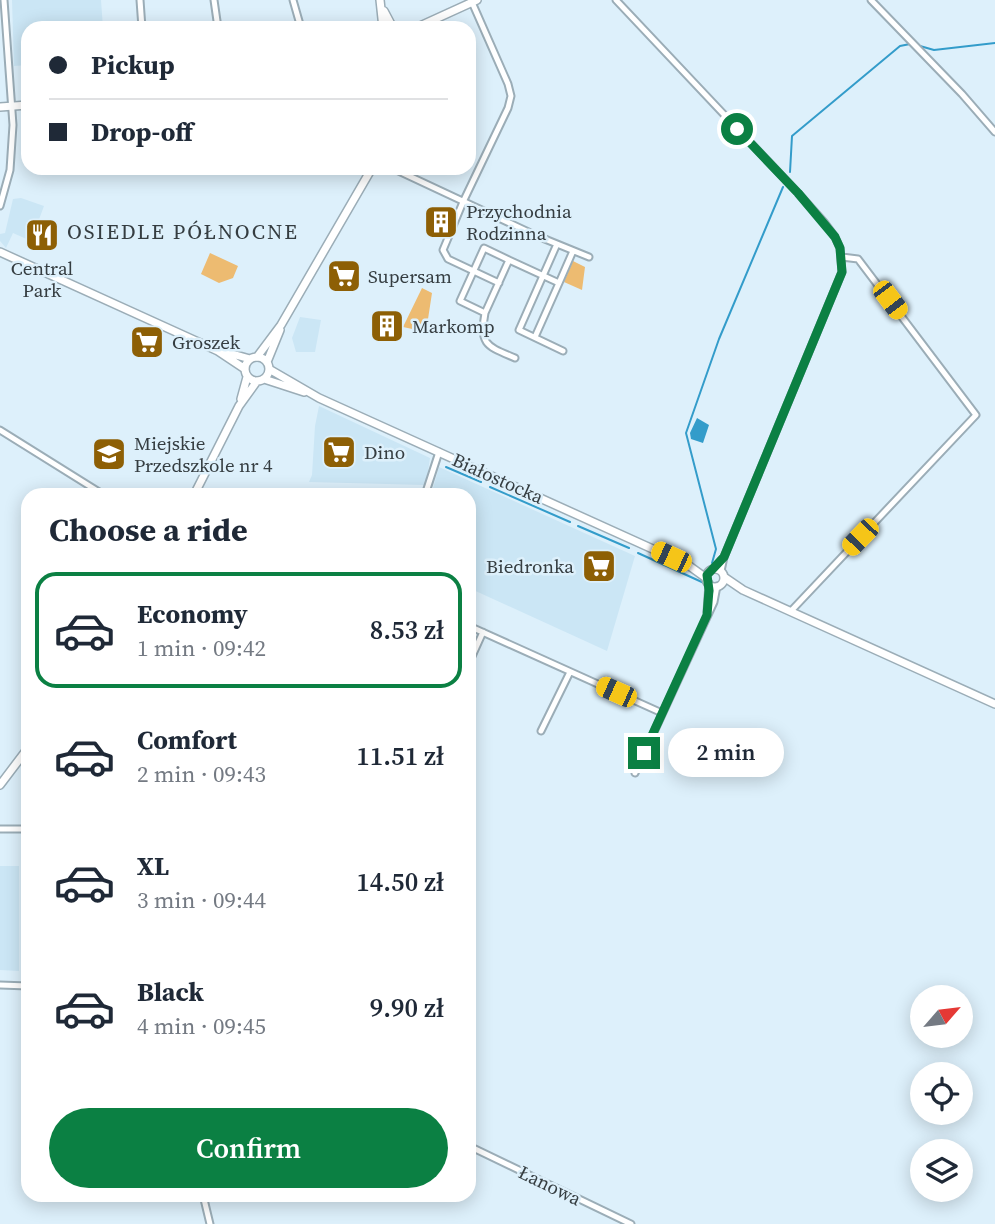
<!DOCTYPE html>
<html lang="en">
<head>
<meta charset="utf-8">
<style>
  body { margin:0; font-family:"Source Serif 4",serif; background:#f6f6f7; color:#1f2937; height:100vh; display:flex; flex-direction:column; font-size:26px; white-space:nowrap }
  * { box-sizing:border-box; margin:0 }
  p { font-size:23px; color:#747a83 }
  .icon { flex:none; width:38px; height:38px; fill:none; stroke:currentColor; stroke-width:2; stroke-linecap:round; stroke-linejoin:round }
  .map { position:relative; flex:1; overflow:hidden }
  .side { position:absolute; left:21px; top:488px; width:455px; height:714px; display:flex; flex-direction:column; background:#fff; border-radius:21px; box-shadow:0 4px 18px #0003 }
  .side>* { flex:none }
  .banner { position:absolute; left:21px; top:21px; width:455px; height:154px; border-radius:21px; box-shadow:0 4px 18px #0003; display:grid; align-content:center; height:154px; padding:0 28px; background:#fff }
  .needle { width:46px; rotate:62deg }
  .controls { position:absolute; left:910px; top:985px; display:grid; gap:14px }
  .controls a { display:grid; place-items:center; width:63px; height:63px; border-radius:50%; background:#fff; box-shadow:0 4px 18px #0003; font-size:35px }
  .end { position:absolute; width:32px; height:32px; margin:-16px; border:9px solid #0b8043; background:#fff; box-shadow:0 0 0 4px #fff }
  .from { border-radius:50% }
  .bubble { position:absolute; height:49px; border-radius:24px; background:#fff; box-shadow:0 4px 18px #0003; font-size:23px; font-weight:600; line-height:49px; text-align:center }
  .car { position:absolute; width:21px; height:42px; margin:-21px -10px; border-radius:9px; box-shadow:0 0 5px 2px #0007; background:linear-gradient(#f5c518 24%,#345 0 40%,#f5c518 0 76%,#345 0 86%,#f5c518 0) }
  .banner b { display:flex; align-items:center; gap:24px; height:66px; font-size:26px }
  .banner b+b { border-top:2px solid #e0e1e3 }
  .banner i { width:18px; height:18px; background:#1f2937 }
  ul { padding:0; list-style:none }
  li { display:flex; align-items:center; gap:21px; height:116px; margin:0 14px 10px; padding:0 14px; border:4px solid transparent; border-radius:21px }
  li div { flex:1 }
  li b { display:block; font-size:26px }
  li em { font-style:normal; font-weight:600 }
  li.current { border-color:#0b8043 }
  li>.icon { width:63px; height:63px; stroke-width:1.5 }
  h2 { padding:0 28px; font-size:32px; line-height:84px }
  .cta { display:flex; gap:14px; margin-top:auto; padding:14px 28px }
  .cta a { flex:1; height:80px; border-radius:42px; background:#0b8043; color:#fff; font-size:28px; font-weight:600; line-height:80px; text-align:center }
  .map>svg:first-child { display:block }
  .built { fill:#cbe6f5 }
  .green { fill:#edbb71 }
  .water { fill:#339cca }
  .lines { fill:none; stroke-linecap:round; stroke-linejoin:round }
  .stream { stroke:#339cca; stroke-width:2 }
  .street-casing { stroke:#9badb7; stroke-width:9 }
  .secondary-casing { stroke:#9badb7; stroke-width:10 }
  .street { stroke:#fff; stroke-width:5 }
  .secondary { stroke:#fff; stroke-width:7 }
  .route { stroke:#0b8043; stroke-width:9 }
  .labels { text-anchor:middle; stroke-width:5; stroke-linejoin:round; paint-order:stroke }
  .poi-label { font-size:19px; fill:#353d41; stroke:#ddf0fb; text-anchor:start }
  .street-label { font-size:19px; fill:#353d41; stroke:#ddf0fb }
  .neighbourhood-label { font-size:21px; letter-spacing:2px; fill:#353d41; stroke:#ddf0fb }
</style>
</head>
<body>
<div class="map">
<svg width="995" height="1224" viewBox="0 0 995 1224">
  <rect width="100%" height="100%" fill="#ddf0fb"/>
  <!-- built -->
  <path class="built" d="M12,0H101L103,28H28V65L14,66Z
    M141,168H198V170L142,173Z
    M21,198L44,206L31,241L13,233L6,248L0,241V234L5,233L13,199Z
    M300,317L321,320L315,352H296L292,338Z
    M319,406L430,458L426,485L309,482L312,475L315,426Z
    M439,467L635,556L607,651L469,588V495H431Z
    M0,866H19V971L0,970Z"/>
  <!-- green -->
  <path class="green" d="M210,253L238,266L233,278L219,283L201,274Z
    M573,261L585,267L582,290L564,282Z
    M422,288L432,293L426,332L403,327Z"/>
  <!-- water -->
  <path class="water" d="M697,418L709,425L703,443L691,439L690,433Z"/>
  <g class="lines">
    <!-- stream -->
    <path class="stream" d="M920,46L934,50L995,43
      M790,172L792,136L900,46L910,44
      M446,467L481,482
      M490,487L570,522
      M578,526L629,548
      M638,553L704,583
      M712,563L716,549L686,433L719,339L783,187"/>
    <!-- street casing -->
    <g class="street-casing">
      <path id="street" d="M140,0L142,28
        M214,0L218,28
        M293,0L301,28
        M471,0L508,84L511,96L508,108L463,202L443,250L448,259L499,283
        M616,0L798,193L824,222L835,237L840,248L842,272L724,557L721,571
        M871,0L962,94L995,132
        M392,168L535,235L589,257
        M0,206L10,170L13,125L4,0
        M557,244L519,330L563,351
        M484,248L509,260L485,313L460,301Z
        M509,260L559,283L535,337
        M559,283L573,251
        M485,313C479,345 487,346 515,358
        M0,430L104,495
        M425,495L439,452
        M714,569L722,559
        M791,611L976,415L858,259L842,257
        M707,612L709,583
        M469,626L662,713
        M469,663L483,632
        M541,731L570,672
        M635,773L714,602L717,586
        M0,829H28
        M0,985L28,986
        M469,1146L631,1224
        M203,1195L210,1224"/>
    </g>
    <!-- secondary casing -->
    <g class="secondary-casing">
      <path id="secondary" d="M380,0L383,28
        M384,11L393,28
        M410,28L420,26L477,0
        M0,107L28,105
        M0,252L218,351L245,369
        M225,352L250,359
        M245 369a12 12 0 1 1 24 0a12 12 0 1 1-24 0Z
        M257,357L281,325L372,168
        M267,362L280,330
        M269,369L319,398L688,565L706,578
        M264,379L304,392
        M241,399L247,377
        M194,495L239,406L257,381
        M706 578a9 9 0 1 1 18 0a9 9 0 1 1-18 0Z
        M724,577L743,590L995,704
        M0,785L28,748"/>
    </g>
    <!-- street -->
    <use href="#street" class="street"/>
    <!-- secondary -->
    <use href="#secondary" class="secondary"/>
  </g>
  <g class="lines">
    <!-- route -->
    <path class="route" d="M644,753L707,615L709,590L707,575L724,557L842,272L840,248L835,237L798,193L737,129"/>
  </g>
  <!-- icons -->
  <defs>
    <g id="building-square" transform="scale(1.75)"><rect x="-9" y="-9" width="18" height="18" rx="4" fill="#8d5f05" stroke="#ddf0fb"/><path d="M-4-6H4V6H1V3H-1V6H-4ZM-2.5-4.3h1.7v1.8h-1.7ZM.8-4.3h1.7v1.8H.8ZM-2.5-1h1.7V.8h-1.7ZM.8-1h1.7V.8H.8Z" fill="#fff"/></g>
    <g id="restaurant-square" transform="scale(1.75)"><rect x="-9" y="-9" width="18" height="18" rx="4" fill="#8d5f05" stroke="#ddf0fb"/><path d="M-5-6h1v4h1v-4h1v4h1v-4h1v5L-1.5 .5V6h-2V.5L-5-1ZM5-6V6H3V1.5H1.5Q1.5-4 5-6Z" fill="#fff"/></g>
    <g id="supermarket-square" transform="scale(1.75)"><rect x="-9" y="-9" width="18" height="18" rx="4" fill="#8d5f05" stroke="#ddf0fb"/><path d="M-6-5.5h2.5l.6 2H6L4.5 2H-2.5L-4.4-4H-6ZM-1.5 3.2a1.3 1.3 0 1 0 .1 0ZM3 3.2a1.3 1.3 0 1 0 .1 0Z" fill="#fff"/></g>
    <g id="school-square" transform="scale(1.75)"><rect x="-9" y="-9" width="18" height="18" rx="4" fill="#8d5f05" stroke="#ddf0fb"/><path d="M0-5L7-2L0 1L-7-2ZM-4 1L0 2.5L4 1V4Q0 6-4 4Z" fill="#fff"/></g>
  </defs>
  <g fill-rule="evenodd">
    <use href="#building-square" x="441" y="222"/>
    <use href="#restaurant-square" x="42" y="235"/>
    <use href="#supermarket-square" x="344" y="276"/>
    <use href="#building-square" x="387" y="326"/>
    <use href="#supermarket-square" x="147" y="342"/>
    <use href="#supermarket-square" x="339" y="452"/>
    <use href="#school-square" x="109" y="454"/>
    <use href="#supermarket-square" x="599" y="566"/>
  </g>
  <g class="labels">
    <!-- poi labels -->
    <g class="poi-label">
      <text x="466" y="218">Przychodnia<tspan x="466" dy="22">Rodzinna</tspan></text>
      <text x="42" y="275" text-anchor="middle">Central<tspan x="42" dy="22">Park</tspan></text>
      <text x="368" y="283">Supersam</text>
      <text x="412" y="333">Markomp</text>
      <text x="172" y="349">Groszek</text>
      <text x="134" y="450">Miejskie<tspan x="134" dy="22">Przedszkole nr 4</tspan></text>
      <text x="364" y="459">Dino</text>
      <text x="574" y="573" text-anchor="end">Biedronka</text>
    </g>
    <!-- street labels -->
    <g class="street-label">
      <text transform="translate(498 478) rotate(24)" y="7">Białostocka</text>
      <text transform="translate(550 1185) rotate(26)" y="7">Łanowa</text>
    </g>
    <!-- neighbourhood labels -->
    <g class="neighbourhood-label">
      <text x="183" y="239">OSIEDLE PÓŁNOCNE</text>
    </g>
  </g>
</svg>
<div class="controls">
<a><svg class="needle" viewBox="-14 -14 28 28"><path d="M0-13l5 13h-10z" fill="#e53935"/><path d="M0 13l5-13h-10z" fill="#747a83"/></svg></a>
<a><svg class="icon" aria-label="locate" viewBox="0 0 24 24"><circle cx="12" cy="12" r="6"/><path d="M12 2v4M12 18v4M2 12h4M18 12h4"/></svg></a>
<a><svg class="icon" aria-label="layers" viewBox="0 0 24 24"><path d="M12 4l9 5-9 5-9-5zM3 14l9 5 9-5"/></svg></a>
</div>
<i class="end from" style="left:737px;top:129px"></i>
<i class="end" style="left:644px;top:753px"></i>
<div class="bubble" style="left:668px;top:728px;width:116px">2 min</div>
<i class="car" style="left:890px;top:300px;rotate:143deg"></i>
<i class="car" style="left:860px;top:537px;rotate:224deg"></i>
<i class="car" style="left:671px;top:557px;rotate:295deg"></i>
<i class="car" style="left:616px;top:692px;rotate:294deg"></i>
<div class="banner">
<b><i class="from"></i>Pickup</b>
<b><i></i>Drop-off</b>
</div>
<section class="side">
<h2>Choose a ride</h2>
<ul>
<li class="current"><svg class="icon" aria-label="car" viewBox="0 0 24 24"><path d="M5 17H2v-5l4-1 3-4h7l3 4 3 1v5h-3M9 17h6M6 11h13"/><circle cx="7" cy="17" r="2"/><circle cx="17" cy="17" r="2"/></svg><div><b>Economy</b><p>1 min · 09:42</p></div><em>8.53 zł</em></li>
<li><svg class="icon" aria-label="car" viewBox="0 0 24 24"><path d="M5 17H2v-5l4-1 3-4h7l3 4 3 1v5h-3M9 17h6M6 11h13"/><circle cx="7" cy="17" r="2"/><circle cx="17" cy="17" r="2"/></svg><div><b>Comfort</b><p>2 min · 09:43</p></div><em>11.51 zł</em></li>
<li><svg class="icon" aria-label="car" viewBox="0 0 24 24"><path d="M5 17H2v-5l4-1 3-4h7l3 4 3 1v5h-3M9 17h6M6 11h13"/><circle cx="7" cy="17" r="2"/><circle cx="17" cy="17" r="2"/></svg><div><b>XL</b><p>3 min · 09:44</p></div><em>14.50 zł</em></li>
<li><svg class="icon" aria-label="car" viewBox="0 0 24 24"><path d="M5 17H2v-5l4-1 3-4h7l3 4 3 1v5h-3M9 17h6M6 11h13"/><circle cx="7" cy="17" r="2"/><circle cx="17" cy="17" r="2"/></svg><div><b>Black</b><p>4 min · 09:45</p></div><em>9.90 zł</em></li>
</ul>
<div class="cta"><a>Confirm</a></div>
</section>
</div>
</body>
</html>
